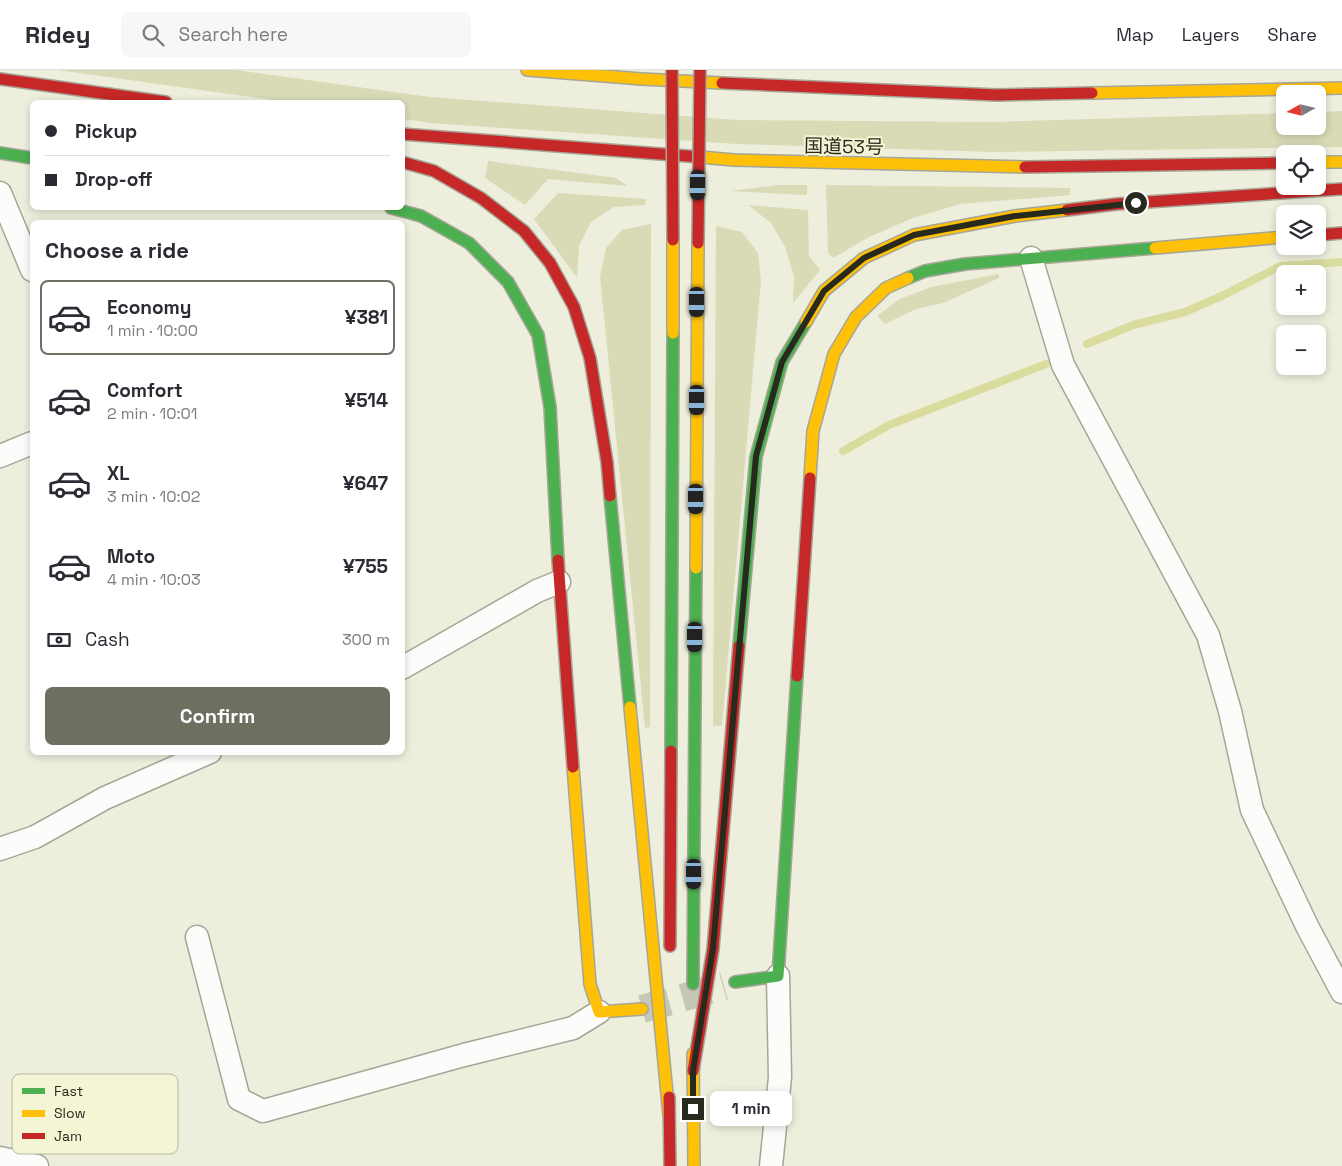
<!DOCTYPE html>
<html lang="en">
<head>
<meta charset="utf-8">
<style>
  body { margin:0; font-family:"Space Grotesk","Noto Sans JP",sans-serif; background:#f7f7f7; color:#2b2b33; height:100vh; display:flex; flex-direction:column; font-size:19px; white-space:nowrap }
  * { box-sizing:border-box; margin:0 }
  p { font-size:16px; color:#7c7c81 }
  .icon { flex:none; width:28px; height:28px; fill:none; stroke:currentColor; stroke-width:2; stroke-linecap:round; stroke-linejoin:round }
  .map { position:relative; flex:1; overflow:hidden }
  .drawer { position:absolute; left:30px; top:150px; width:375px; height:535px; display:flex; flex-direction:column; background:#fff; border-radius:8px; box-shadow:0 2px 8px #0003 }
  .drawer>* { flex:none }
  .banner { position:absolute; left:30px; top:30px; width:375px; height:110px; border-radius:8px; box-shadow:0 2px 8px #0003; display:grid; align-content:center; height:110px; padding:0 15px; background:#fff }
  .needle { width:32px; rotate:262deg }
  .buttons { position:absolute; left:1276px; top:15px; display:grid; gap:10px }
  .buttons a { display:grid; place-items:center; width:50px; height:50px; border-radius:8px; background:#fff; box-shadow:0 2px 8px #0003; font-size:25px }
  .end { position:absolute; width:22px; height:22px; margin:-11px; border:6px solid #292a1e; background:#fff; box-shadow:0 0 0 2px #fff }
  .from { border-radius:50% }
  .bubble { position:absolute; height:35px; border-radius:8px; background:#fff; box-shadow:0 2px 8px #0003; font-size:16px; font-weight:700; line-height:35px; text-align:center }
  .car { position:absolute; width:15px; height:30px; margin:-15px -8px; border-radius:6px; box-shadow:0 0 4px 1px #0007; background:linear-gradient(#222 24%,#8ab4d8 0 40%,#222 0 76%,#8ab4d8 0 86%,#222 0) }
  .banner b { display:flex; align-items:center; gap:18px; height:48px; font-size:19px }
  .banner b+b { border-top:1px solid #e1e1e2 }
  .banner i { width:12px; height:12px; background:#2b2b33 }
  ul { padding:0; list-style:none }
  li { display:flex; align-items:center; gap:15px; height:75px; margin:0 10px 8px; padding:0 5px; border:2px solid transparent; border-radius:8px }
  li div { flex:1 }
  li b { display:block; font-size:19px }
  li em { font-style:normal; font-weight:700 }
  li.active { border-color:#6e6f60 }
  li>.icon { width:45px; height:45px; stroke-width:1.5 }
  h2 { padding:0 15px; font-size:22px; line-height:60px }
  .pay { display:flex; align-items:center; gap:12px; height:55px; padding:0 15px; font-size:19px }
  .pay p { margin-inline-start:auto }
  .action { display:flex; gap:10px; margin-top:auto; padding:10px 15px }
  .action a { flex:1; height:58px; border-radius:8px; background:#6e6f60; color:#fff; font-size:20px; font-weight:700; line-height:58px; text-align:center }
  header { display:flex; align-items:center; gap:30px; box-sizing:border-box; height:70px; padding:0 25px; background:#fff; border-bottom:1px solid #e1e1e2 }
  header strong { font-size:24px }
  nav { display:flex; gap:28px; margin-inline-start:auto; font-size:18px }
  .search { width:350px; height:45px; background:#f7f7f7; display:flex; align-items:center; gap:12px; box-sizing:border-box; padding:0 18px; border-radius:8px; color:#7c7c81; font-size:19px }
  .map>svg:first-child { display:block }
  .green { fill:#d9dbb7 }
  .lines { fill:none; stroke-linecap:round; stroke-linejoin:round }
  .stream { stroke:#d9dc9c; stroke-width:8 }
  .secondary-tunnel { stroke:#c6c7b6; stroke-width:28; stroke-dasharray:28 14; stroke-linecap:butt }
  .street-casing { stroke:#a6a698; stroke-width:25 }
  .fast-casing { stroke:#a6a698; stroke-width:14 }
  .slow-casing { stroke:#a6a698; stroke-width:14 }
  .jam-casing { stroke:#a6a698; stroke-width:14 }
  .street { stroke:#fcfcfa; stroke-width:22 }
  .fast { stroke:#4caf50; stroke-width:11 }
  .slow { stroke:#ffc107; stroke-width:11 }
  .jam { stroke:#c62828; stroke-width:11 }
  .jam-bridge-casing { stroke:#a6a698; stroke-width:14; stroke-linecap:butt }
  .jam-bridge { stroke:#c62828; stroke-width:11 }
  .route { stroke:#292a1e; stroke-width:6 }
  .labels { text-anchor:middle; stroke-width:4; stroke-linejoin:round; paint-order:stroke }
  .street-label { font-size:19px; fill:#292a1e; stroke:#f3f5d5 }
  .key { fill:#f3f5d5; stroke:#b6b89e; stroke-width:1 }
  .key-label { font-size:14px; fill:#292a1e }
</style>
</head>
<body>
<header>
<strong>Ridey</strong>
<div class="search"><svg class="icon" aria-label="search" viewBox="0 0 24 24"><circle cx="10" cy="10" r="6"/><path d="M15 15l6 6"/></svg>Search here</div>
<nav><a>Map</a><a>Layers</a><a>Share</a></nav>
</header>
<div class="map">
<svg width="1342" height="1096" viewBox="0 0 1342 1096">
  <rect width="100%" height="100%" fill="#edeedc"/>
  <!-- green -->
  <path class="green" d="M58,0H236L430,27L737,50L992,52L1285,43V56H1318V42L1342,41V77L993,82L736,74L430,53L403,49L402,32H286Z
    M488,91L616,108L628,116L548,109L525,135L485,108Z
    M779,115H807V125L730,121Z
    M826,115L1070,118V125L960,134L913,148L869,167L833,188L828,183Z
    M558,123L646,129L645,135L614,137L591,152L579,176L577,208L534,149Z
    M748,135L808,140L809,186L820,200L793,233L794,206L785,177L771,153Z
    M651,154L650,657L645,658L600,207L606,178L622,160Z
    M716,156L742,162L758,183L761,210L722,656H713Z
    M999,204V208L943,233L916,239L885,254L877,246L900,229L931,217Z"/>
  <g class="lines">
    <!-- stream -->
    <path class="stream" d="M1087,274L1133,255L1185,242L1224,225L1280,196L1342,192
      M843,381L889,355L1046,294"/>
    <!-- secondary-tunnel -->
    <path class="secondary-tunnel" d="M642,939L724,916"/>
    <!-- street casing -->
    <g class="street-casing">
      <path id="street" d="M0,123L32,200
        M1031,188L1063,295L1208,565L1230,641L1252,740L1307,856L1342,922
        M0,386L32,373
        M402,598L537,521L559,512
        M0,779L35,767L105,728L210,682
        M197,867L239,1029L263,1041L464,985L573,958L599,942
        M0,1088L37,1096
        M771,1096L780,1007L778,906"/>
    </g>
    <!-- fast casing -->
    <g class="fast-casing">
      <path id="fast" d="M0,83L32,88
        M391,138L421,146L469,173L508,212L538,265L550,337L558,490
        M908,208L925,201L965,194L1155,178
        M610,426L630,637
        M739,576L756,387L782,292L806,252
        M671,681L673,263
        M735,912L778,906L797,606
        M693,914L696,498"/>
    </g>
    <!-- slow casing -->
    <g class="slow-casing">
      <path id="slow" d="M527,0L642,9L722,13
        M1092,23L1342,18
        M700,87L734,90L1025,97
        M1318,92H1342
        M1155,178L1285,167
        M806,252L824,221L864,188L914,165L1015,146L1067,140
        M673,263V170
        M810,408L813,361L834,284L856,247L886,218L908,208
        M696,498L698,173
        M630,637L669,1045
        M573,697L590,914L599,942L642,939
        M693,984L694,1096"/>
    </g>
    <!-- jam casing -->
    <g class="jam-casing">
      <path id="jam" d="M0,9L166,32
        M722,13L997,25L1092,23
        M402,64L700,87
        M402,92L434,101L481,128L524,161L550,193L574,237L590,288L607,392L610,426
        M1025,97L1285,93
        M1067,140L1117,134L1342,119
        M1318,165L1342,163
        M558,490L573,697
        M797,606L810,408
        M670,876L671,681
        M693,1001L713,879L739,576
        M669,1027L670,1096"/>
    </g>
    <!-- street -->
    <use href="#street" class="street"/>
    <!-- fast -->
    <use href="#fast" class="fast"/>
    <!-- slow -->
    <use href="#slow" class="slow"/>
    <!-- jam -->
    <use href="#jam" class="jam"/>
    <!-- jam-bridge casing -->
    <g class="jam-bridge-casing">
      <path id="jam-bridge" d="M672,0L673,170
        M698,173L700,0"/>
    </g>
    <!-- jam-bridge -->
    <use href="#jam-bridge" class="jam-bridge"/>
  </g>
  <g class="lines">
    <!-- route -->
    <path class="route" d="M693,1039V1001L713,878L756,386L782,292L824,221L864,188L914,165L1015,146L1136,133"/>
  </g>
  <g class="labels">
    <!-- street labels -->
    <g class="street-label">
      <text transform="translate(844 76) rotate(1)" y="7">国道53号</text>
    </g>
  </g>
  <!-- legend -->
  <rect x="12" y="1004" width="166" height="80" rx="8" class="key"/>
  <rect x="22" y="1018" width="23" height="6" fill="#4caf50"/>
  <rect x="22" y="1040" width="23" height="7" fill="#ffc107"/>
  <rect x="22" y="1063" width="23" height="6" fill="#c62828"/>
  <g class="key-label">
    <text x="54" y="1026">Fast</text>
    <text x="54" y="1048">Slow</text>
    <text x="54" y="1071">Jam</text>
  </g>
</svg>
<div class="buttons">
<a><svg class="needle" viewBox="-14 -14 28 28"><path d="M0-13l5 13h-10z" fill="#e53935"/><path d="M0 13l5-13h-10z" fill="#7c7c81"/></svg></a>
<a><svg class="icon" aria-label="locate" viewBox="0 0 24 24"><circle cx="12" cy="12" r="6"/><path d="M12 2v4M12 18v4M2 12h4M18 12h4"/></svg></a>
<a><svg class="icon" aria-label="layers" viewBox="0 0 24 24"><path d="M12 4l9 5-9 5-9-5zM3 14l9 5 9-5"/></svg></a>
<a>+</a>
<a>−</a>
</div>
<i class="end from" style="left:1136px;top:133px"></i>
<i class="end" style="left:693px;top:1039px"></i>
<div class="bubble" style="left:710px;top:1021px;width:82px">1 min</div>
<i class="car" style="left:698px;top:115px;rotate:180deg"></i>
<i class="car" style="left:697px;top:232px;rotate:180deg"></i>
<i class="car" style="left:697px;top:330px;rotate:180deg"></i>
<i class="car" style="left:696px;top:429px;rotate:180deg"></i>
<i class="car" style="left:695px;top:567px;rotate:180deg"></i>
<i class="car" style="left:694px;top:804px;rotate:180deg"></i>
<div class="banner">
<b><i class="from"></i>Pickup</b>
<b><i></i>Drop-off</b>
</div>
<section class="drawer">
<h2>Choose a ride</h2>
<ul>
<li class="active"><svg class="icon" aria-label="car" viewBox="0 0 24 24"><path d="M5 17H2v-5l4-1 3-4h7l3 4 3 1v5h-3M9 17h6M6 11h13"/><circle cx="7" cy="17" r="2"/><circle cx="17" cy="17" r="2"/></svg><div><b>Economy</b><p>1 min · 10:00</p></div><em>¥381</em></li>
<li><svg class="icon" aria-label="car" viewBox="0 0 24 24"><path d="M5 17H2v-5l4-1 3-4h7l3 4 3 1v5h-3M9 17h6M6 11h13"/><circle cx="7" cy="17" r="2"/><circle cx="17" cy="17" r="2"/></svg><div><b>Comfort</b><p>2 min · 10:01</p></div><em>¥514</em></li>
<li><svg class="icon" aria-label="car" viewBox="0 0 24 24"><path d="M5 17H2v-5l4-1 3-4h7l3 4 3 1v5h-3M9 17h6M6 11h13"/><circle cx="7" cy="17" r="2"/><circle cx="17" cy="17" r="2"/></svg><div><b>XL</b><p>3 min · 10:02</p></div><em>¥647</em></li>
<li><svg class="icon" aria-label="car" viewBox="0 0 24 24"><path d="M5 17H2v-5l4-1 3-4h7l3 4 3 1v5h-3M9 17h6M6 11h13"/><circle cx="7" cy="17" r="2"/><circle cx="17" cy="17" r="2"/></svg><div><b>Moto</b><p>4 min · 10:03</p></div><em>¥755</em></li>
</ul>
<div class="pay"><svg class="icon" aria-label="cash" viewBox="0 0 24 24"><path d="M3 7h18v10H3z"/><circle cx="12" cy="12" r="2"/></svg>Cash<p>300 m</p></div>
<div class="action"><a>Confirm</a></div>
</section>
</div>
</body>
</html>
